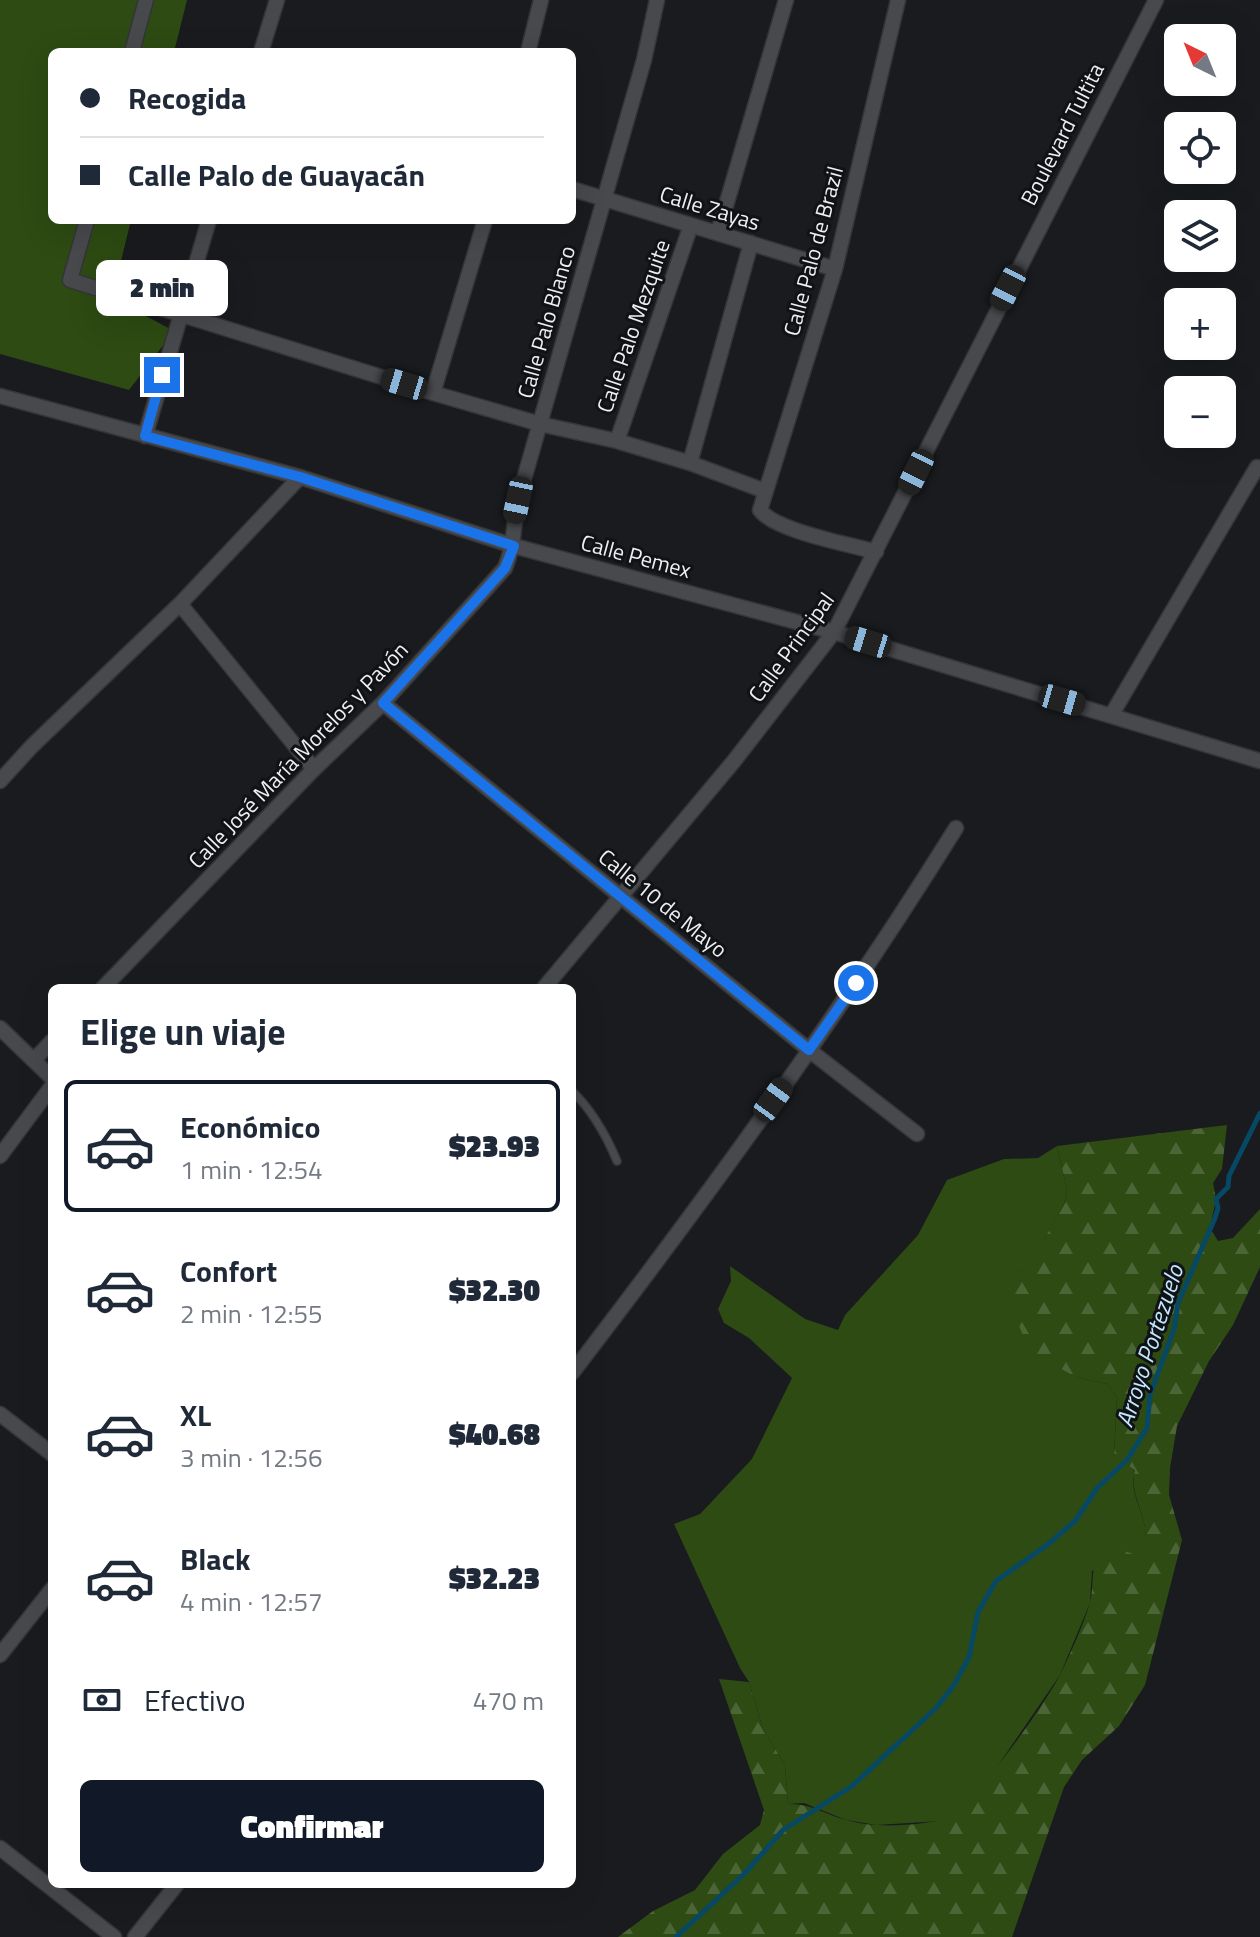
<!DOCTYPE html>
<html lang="es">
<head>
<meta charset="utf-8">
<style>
  body { margin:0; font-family:"Titillium Web",sans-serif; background:#f6f6f7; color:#1f2937; height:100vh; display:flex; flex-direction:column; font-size:30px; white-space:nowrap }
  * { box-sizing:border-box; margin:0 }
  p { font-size:26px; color:#747a83 }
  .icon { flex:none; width:44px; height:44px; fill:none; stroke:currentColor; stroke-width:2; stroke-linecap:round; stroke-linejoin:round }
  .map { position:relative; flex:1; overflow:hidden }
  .sheet { position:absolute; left:48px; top:984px; width:528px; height:904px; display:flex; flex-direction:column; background:#fff; border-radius:12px; box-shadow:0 8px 32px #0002 }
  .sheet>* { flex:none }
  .guide { position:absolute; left:48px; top:48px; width:528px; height:176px; border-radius:12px; box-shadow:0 8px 32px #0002; display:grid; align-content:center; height:176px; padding:0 32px; background:#fff }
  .needle { width:52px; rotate:317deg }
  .tools { position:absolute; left:1164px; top:24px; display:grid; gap:16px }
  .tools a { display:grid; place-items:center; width:72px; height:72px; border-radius:12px; background:#fff; box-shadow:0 8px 32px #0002; font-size:40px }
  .end { position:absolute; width:36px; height:36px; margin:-18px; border:10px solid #1a73e8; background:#fff; box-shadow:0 0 0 4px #fff }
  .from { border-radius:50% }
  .bubble { position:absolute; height:56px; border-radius:12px; background:#fff; box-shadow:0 8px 32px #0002; font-size:26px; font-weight:800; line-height:56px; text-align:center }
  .car { position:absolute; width:24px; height:48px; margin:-24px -12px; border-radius:10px; box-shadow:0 0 6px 2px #0007; background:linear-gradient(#222 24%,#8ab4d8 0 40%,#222 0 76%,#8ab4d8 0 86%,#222 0) }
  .guide b { display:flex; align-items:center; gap:28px; height:76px; font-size:30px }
  .guide b+b { border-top:2px solid #e0e1e3 }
  .guide i { width:20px; height:20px; background:#1f2937 }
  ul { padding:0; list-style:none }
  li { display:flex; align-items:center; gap:24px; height:132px; margin:0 16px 12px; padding:0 16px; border:4px solid transparent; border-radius:12px }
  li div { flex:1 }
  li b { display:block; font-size:30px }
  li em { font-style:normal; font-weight:800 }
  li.current { border-color:#111827 }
  li>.icon { width:72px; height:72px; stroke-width:1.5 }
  h2 { padding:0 32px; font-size:36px; line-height:96px }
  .pay { display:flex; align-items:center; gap:20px; height:88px; padding:0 32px; font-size:30px }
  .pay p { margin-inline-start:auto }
  .action { display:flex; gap:16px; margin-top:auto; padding:16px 32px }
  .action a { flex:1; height:92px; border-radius:12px; background:#111827; color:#fff; font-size:32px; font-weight:800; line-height:92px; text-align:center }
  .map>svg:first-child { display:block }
  .grass { fill:#2d4b13 }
  .forest { fill:url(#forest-firs) }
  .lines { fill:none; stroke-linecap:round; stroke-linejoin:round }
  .stream { stroke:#074964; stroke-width:5 }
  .service-casing { stroke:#343537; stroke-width:10 }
  .minor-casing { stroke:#343537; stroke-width:17 }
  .service { stroke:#48494d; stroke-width:7 }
  .minor { stroke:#48494d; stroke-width:14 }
  .route { stroke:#1a73e8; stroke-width:10 }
  .labels { text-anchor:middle; stroke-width:6; stroke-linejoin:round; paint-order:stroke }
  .street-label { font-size:22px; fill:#eeeff2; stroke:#101215 }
  .water-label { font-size:24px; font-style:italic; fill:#c1e8fd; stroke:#101215 }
</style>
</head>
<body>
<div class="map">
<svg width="1260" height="1937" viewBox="0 0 1260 1937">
  <defs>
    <pattern id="forest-firs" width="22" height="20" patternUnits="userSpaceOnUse" patternTransform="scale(2)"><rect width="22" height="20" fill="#2d4b13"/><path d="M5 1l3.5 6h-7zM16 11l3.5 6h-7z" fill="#4c6536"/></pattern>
  </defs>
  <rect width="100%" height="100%" fill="#191b1e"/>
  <!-- grass -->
  <path class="grass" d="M0,0H187L174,52H52V220H131L112,298L174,331L129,390L0,354Z
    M1057,1146L1067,1190L1064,1204L1030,1265L1018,1272L1076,1377L1107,1384L1117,1397L1114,1456L1135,1470C1126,1503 1159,1522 1139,1556L1092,1571L1090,1603L1060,1675L988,1780L954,1814L941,1821L876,1825L846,1820L804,1803L788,1804L785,1765L763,1729L749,1682L740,1668L674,1524L700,1514L752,1459L792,1378L749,1338L724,1323L718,1309L731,1281L730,1266L805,1319L838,1330L845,1315L918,1235L947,1180L1004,1159L1038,1158Z"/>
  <!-- forest -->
  <path class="forest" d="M1227,1125L1222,1169L1213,1183L1216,1199L1210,1228L1218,1241L1233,1238L1260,1209V1267L1233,1325L1209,1361L1177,1426L1170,1468L1169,1495L1182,1540L1145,1685L1119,1726L1082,1760L1064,1787L1012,1937H618L653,1911L695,1890L723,1854L760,1825L764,1810L719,1679L749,1682L763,1729L785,1765L788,1804C810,1803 825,1814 846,1820C874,1828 908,1826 937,1821C967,1817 1046,1703 1061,1673C1071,1652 1082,1628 1089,1606C1097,1579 1085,1567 1110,1545L1138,1556C1159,1523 1127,1503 1135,1470L1114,1457L1117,1397L1107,1384L1076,1377L1036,1355L1026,1344L1005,1288L1006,1274L1018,1272L1030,1264L1064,1204L1067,1190L1057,1146Z"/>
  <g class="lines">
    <!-- stream -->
    <path class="stream" d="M676,1937L744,1874L783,1830L852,1786L936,1708L954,1685L969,1657L978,1612L996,1581L1047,1545L1075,1521L1097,1488L1127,1460L1147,1428L1150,1395L1174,1329L1178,1303L1215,1218L1218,1208L1216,1199L1228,1187L1229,1176L1260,1113"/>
    <!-- service casing -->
    <g class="service-casing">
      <path id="service" d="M572,1091C593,1111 606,1135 617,1161"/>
    </g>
    <!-- minor casing -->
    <g class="minor-casing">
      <path id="minor" d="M132,52L146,0
        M261,52L277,0
        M528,52L541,0
        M572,189L835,269
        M87,220L70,280L433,393L540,424L617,441L690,463L765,491
        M718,233L786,0
        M433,393L485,220
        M0,396L300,477L514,546L834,632L1260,761
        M145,436L209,220
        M617,441L691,225
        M690,463L751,243
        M876,552C849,544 775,531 760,510L835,269L898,0
        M180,604L314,769
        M383,703L809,1050L917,1134
        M1112,714L1257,467
        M0,781L32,746L180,604L300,477
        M103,988L314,769L383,703L505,568C515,544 513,526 518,500L644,60L657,0
        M544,988L734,761L834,632L1156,0
        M0,1028L52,1078
        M34,1060L52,1041
        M0,1156L52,1086
        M572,1373C707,1197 839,1016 956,828
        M0,1414L52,1454
        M0,1655L52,1589
        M0,1848L114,1937
        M135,1937L177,1884"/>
    </g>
    <!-- service -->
    <use href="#service" class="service"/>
    <!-- minor -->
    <use href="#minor" class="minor"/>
  </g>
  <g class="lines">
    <!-- route -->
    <path class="route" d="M162,375L145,436L300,477L514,546L505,568L383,703L809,1050L856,983"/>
  </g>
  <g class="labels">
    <!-- street labels -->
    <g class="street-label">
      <text transform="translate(1062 134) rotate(-63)" y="8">Boulevard Tultita</text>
      <text transform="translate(710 208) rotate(17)" y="8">Calle Zayas</text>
      <text transform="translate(813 251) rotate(-75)" y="8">Calle Palo de Brazil</text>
      <text transform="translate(546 322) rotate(-74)" y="8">Calle Palo Blanco</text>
      <text transform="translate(633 326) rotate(-71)" y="8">Calle Palo Mezquite</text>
      <text transform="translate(636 556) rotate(15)" y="8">Calle Pemex</text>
      <text transform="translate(791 647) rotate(-54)" y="8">Calle Principal</text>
      <text transform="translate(298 755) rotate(-46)" y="8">Calle José María Morelos y Pavón</text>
      <text transform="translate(663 903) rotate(39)" y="8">Calle 10 de Mayo</text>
    </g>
    <!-- water labels -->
    <g class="water-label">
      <text transform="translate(1150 1346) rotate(-72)" y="8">Arroyo Portezuelo</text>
    </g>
  </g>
</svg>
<div class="tools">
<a><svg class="needle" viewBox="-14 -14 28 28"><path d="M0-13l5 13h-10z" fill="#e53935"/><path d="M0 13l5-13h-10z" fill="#747a83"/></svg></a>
<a><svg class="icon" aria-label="locate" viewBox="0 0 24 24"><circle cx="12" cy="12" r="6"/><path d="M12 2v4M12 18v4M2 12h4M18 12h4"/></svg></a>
<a><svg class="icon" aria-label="layers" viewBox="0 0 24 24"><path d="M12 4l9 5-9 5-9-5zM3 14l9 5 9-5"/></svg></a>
<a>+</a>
<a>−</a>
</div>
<i class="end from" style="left:856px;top:983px"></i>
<i class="end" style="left:162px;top:375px"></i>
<div class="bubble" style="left:96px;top:260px;width:132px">2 min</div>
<i class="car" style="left:1008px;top:288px;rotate:207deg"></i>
<i class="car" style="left:404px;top:384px;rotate:287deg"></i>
<i class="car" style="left:916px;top:472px;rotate:206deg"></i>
<i class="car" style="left:518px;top:500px;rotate:192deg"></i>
<i class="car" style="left:868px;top:642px;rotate:287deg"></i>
<i class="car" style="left:1062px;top:700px;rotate:106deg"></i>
<i class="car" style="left:773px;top:1100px;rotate:36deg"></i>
<div class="guide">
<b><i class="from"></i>Recogida</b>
<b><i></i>Calle Palo de Guayacán</b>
</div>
<section class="sheet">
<h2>Elige un viaje</h2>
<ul>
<li class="current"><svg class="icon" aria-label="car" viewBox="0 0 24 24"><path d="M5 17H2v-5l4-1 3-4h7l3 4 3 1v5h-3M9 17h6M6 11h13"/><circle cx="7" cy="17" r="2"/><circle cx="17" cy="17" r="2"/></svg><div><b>Económico</b><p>1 min · 12:54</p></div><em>$23.93</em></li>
<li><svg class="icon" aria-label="car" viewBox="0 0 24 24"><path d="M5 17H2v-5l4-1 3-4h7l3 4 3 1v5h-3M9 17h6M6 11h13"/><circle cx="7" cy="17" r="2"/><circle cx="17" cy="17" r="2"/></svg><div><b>Confort</b><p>2 min · 12:55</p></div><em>$32.30</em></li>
<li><svg class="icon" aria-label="car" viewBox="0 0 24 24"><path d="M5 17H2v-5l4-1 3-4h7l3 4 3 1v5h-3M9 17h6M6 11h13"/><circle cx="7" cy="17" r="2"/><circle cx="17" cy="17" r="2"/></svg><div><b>XL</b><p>3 min · 12:56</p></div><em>$40.68</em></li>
<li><svg class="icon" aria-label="car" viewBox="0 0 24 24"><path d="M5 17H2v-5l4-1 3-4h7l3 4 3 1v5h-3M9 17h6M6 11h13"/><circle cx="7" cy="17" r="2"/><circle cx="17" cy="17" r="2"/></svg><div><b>Black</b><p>4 min · 12:57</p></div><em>$32.23</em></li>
</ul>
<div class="pay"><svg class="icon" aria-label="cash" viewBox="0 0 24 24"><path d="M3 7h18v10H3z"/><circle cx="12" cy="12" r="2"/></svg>Efectivo<p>470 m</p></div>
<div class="action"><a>Confirmar</a></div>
</section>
</div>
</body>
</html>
